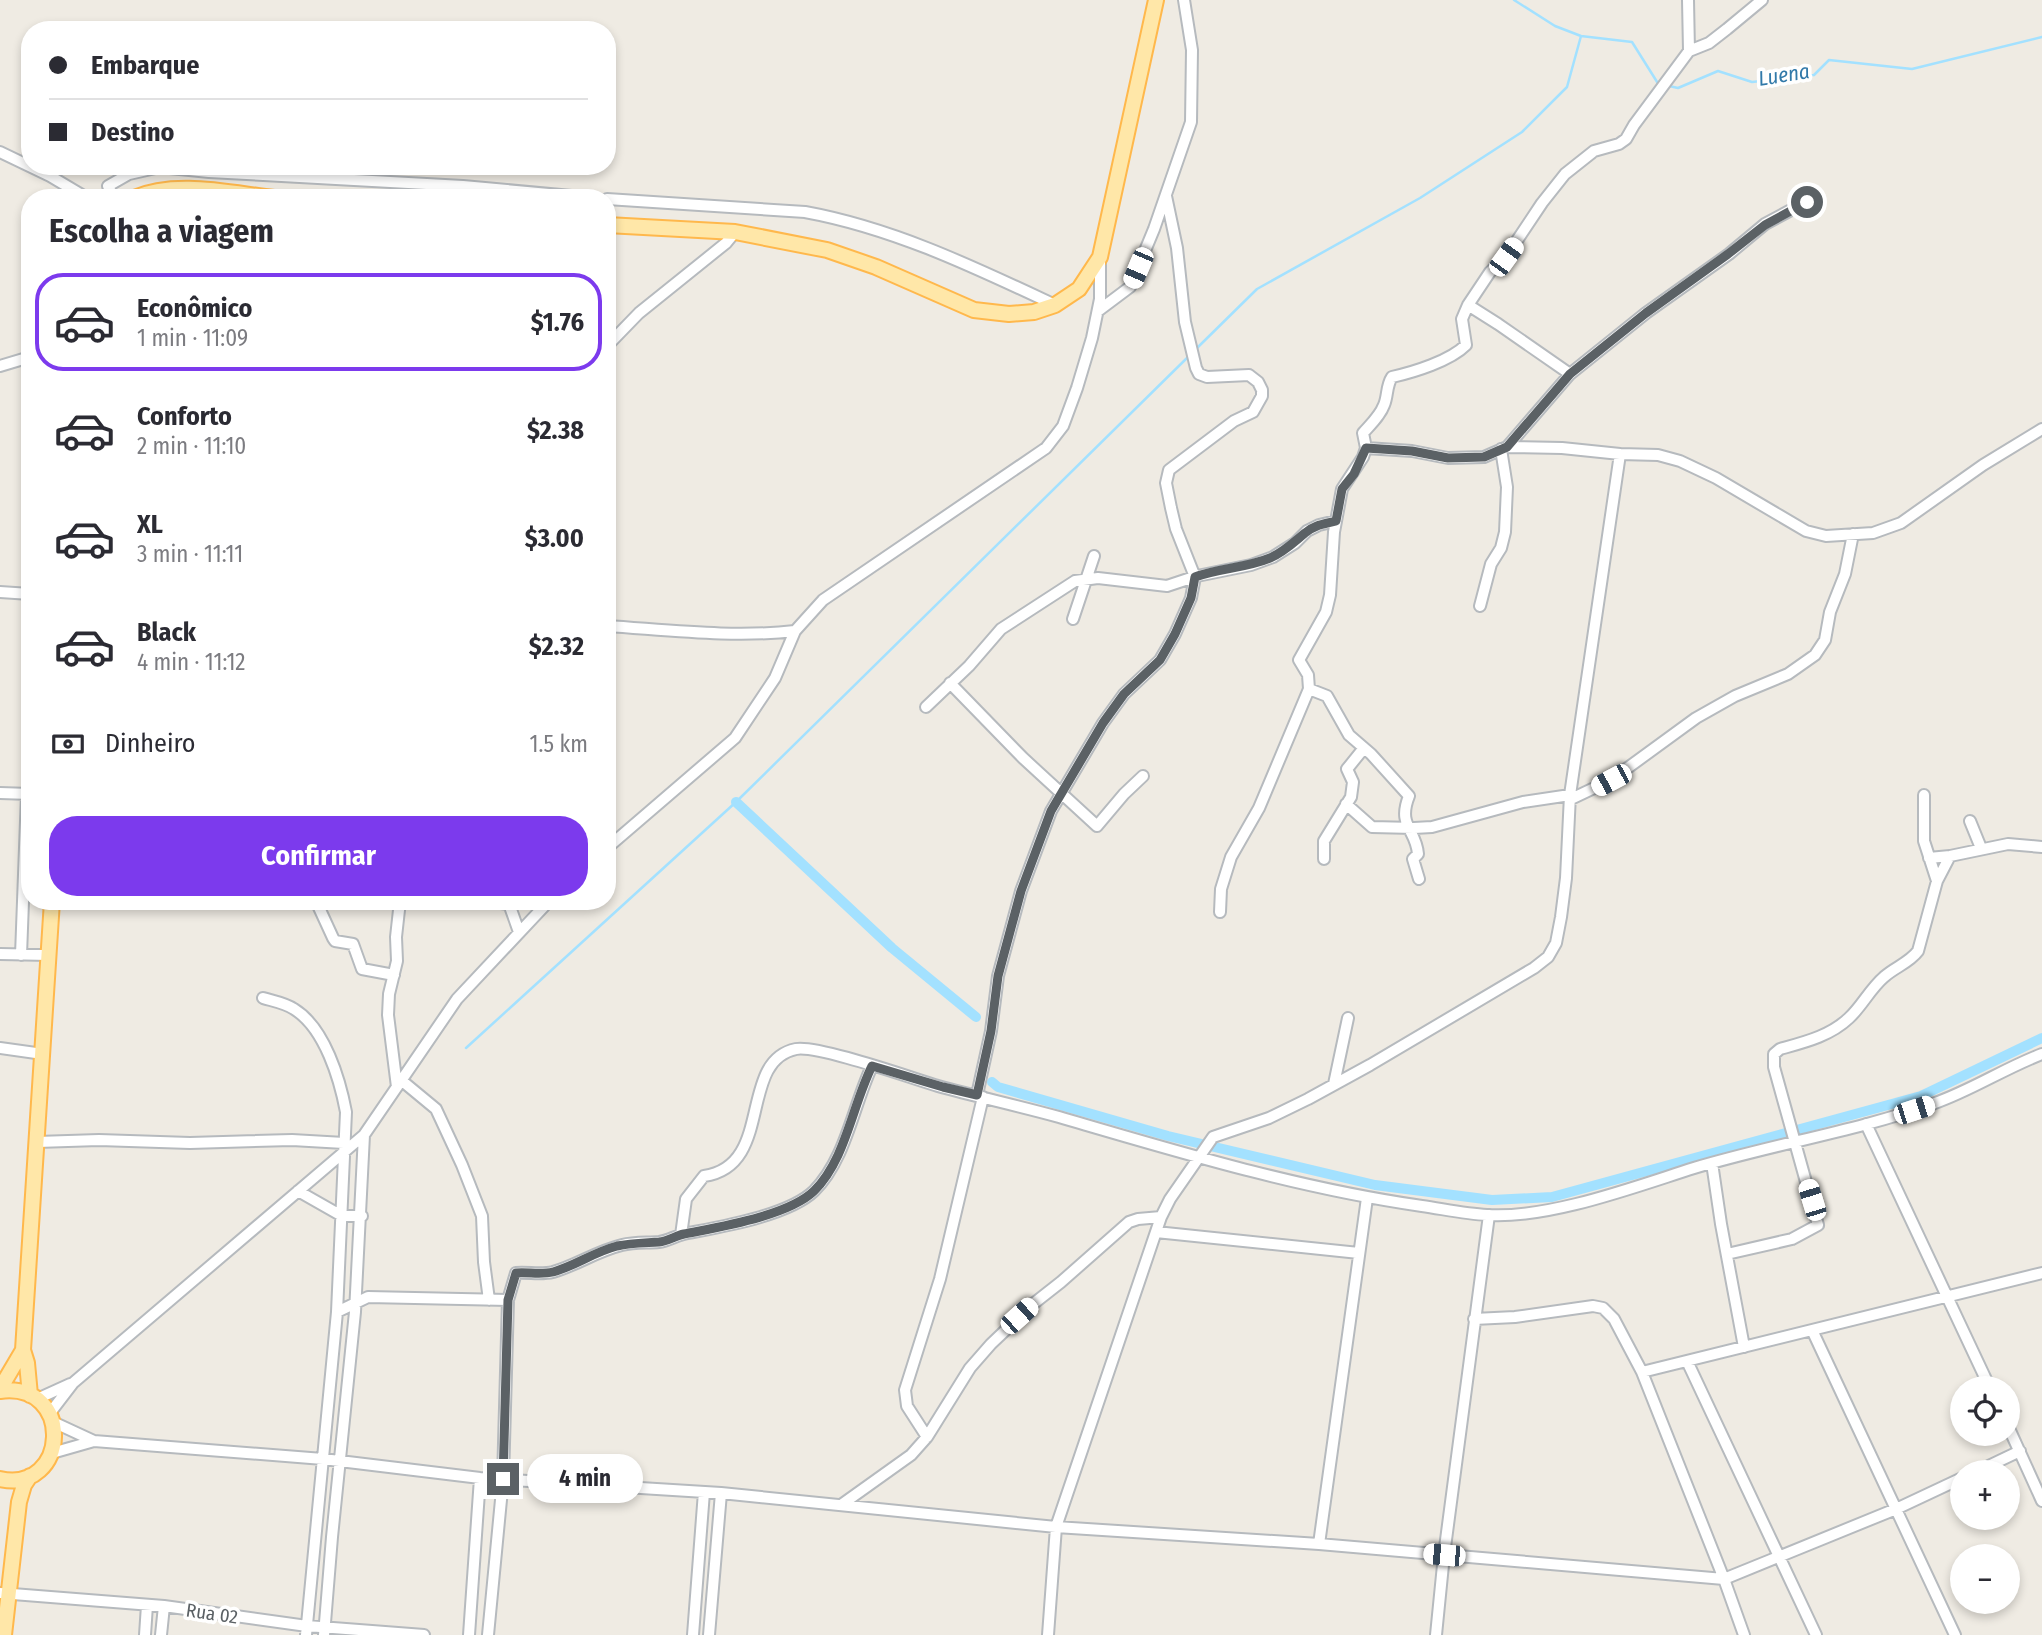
<!DOCTYPE html>
<html lang="pt">
<head>
<meta charset="utf-8">
<style>
  body { margin:0; font-family:"Fira Sans Condensed",sans-serif; background:#f7f7f7; color:#2b2b33; height:100vh; display:flex; flex-direction:column; font-size:26px; white-space:nowrap }
  * { box-sizing:border-box; margin:0 }
  p { font-size:23px; color:#7c7c81 }
  .icon { flex:none; width:38px; height:38px; fill:none; stroke:currentColor; stroke-width:2; stroke-linecap:round; stroke-linejoin:round }
  .map { position:relative; flex:1; overflow:hidden }
  .panel { position:absolute; left:21px; top:189px; width:595px; height:721px; display:flex; flex-direction:column; background:#fff; border-radius:28px; box-shadow:0 4px 10px #0003 }
  .panel>* { flex:none }
  .top-card { position:absolute; left:21px; top:21px; width:595px; height:154px; border-radius:28px; box-shadow:0 4px 10px #0003; display:grid; align-content:center; height:154px; padding:0 28px; background:#fff }
  .fabs { position:absolute; left:1950px; top:1376px; display:grid; gap:14px }
  .fabs a { display:grid; place-items:center; width:70px; height:70px; border-radius:50%; background:#fff; box-shadow:0 4px 10px #0003; font-size:35px }
  .end { position:absolute; width:32px; height:32px; margin:-16px; border:9px solid #5b6165; background:#fff; box-shadow:0 0 0 4px #fff }
  .from { border-radius:50% }
  .bubble { position:absolute; height:49px; border-radius:24px; background:#fff; box-shadow:0 4px 10px #0003; font-size:23px; font-weight:700; line-height:49px; text-align:center }
  .car { position:absolute; width:21px; height:42px; margin:-21px -10px; border-radius:9px; box-shadow:0 0 5px 2px #0007; background:linear-gradient(#fff 24%,#345 0 40%,#fff 0 76%,#345 0 86%,#fff 0) }
  .top-card b { display:flex; align-items:center; gap:24px; height:66px; font-size:26px }
  .top-card b+b { border-top:2px solid #e1e1e2 }
  .top-card i { width:18px; height:18px; background:#2b2b33 }
  ul { padding:0; list-style:none }
  li { display:flex; align-items:center; gap:21px; height:98px; margin:0 14px 10px; padding:0 14px; border:4px solid transparent; border-radius:28px }
  li div { flex:1 }
  li b { display:block; font-size:26px }
  li em { font-style:normal; font-weight:700 }
  li.current { border-color:#7c3aed }
  li>.icon { width:63px; height:63px; stroke-width:1.5 }
  h2 { padding:0 28px; font-size:32px; line-height:84px }
  .pay { display:flex; align-items:center; gap:18px; height:77px; padding:0 28px; font-size:26px }
  .pay p { margin-inline-start:auto }
  .primary-button { display:flex; gap:14px; margin-top:auto; padding:14px 28px }
  .primary-button a { flex:1; height:80px; border-radius:28px; background:#7c3aed; color:#fff; font-size:28px; font-weight:700; line-height:80px; text-align:center }
  .map>svg:first-child { display:block }
  .lines { fill:none; stroke-linecap:round; stroke-linejoin:round }
  .stream { stroke:#a3e1ff; stroke-width:2.5 }
  .canal { stroke:#a3e1ff; stroke-width:10 }
  .minor-casing { stroke:#b6babe; stroke-width:14 }
  .major-casing { stroke:#ffb84c; stroke-width:18 }
  .minor { stroke:#fff; stroke-width:10 }
  .major { stroke:#ffe7a8; stroke-width:14 }
  .route { stroke:#5b6165; stroke-width:9 }
  .labels { text-anchor:middle; stroke-width:7; stroke-linejoin:round; paint-order:stroke }
  .street-label { font-size:19px; fill:#5b6165; stroke:#fff }
  .water-label { font-size:21px; font-style:italic; fill:#3179a9; stroke:#fff }
</style>
</head>
<body>
<div class="map">
<svg width="2042" height="1635" viewBox="0 0 2042 1635">
  <rect width="100%" height="100%" fill="#efebe3"/>
  <g class="lines">
    <!-- stream -->
    <path class="stream" d="M1514,0L1555,26L1581,36L1632,42L1659,85
      M1669,86L1678,88L1718,71L1752,82L1814,75L1829,60L1912,69L2042,37
      M1196,349L1257,289L1420,198L1522,132L1567,87L1581,36
      M466,1048L736,802L1189,356"/>
    <!-- canal -->
    <path class="canal" d="M736,802L892,948L976,1017
      M992,1082L998,1087L1168,1136L1375,1185L1492,1200L1552,1197L1921,1096L2042,1038"/>
    <!-- minor casing -->
    <g class="minor-casing">
      <path id="minor" d="M1688,0L1689,51
        M0,152L50,176L87,198
        M114,198L108,186L129,174L160,167L209,172L463,186L593,198
        M607,199L805,212C893,228 974,267 1055,305
        M1468,305L1498,324L1570,374
        M1098,311L1130,287L1154,229L1191,122L1192,50L1184,0
        M607,346L639,313L726,243L735,232
        M0,366L30,357
        M1507,447L1570,374L1646,313L1729,254L1765,224L1806,202
        M1366,448L1412,451L1448,458L1484,457L1507,447L1562,448L1620,454L1658,455L1680,461L1716,478L1806,531L1826,536L1873,533L1901,523L1983,465L2042,429
        M0,592L30,594
        M1480,606L1491,564L1501,548L1505,532L1507,487L1501,449
        M1073,619L1094,556
        M607,626C669,630 733,638 795,631
        M950,683L1023,758L1097,826L1124,794L1143,776
        M1309,689L1327,696L1349,735L1371,754L1409,796C1397,826 1416,829 1418,854L1413,859L1419,879
        M926,707L969,666L1001,629L1075,581L1098,578L1167,586L1197,576L1251,565L1273,557L1295,543L1307,531L1319,525L1336,521
        M0,793L30,794
        M1924,795V841L1937,881
        M1571,799L1611,780L1696,718L1735,696L1788,674L1815,655L1825,640L1830,612L1845,574L1853,534
        M1346,804L1372,827L1414,828L1432,827L1523,802L1570,795
        M1970,821L1981,848
        M607,848L735,738L775,678L795,631L823,600L1046,448L1063,426L1077,388L1092,338L1100,299V257
        M1929,858L1950,856L2008,844L2042,847
        M1324,859V841L1351,797L1353,782L1347,769L1364,748
        M316,901L333,938L335,941L353,944L362,969L394,975
        M487,901L508,904
        M508,901L519,932
        M1220,912L1221,889L1231,857L1259,808L1309,689L1308,675L1299,660L1326,612L1330,595L1334,532L1342,489L1363,457L1366,448L1363,433C1371,424 1380,416 1384,405C1388,396 1386,386 1392,377C1414,372 1450,361 1466,345L1462,319L1468,305L1490,272L1506,257L1542,203L1565,174L1594,151L1619,144L1626,139L1634,125L1689,51L1709,43L1727,29L1762,0
        M0,954L49,955
        M21,955L27,794
        M263,998C273,1001 285,1003 294,1009C325,1028 340,1080 346,1112L337,1312L306,1635
        M0,1048L43,1054
        M401,1080L436,1109L462,1165L482,1216L484,1262L489,1300
        M1334,1084L1348,1018
        M397,1087L388,1015L389,994L397,961L396,937L400,901
        M977,1095L991,1031L998,976L1021,891L1051,811L1103,723L1124,694L1160,660L1175,634L1191,598L1195,577L1176,529L1171,508L1166,483L1169,470L1234,421L1253,412L1262,396V390L1258,382L1249,375L1207,377L1199,374L1196,368L1185,322L1177,248L1166,196
        M1866,1124L1990,1388
        M37,1142L99,1140L190,1143L292,1140L344,1143
        M1712,1163L1721,1224L1744,1347
        M298,1191L342,1216H362
        M1156,1232L1359,1253
        M681,1235L686,1199L704,1176C775,1166 737,1061 796,1049C818,1045 911,1078 938,1086C978,1097 1019,1106 1059,1117C1179,1152 1297,1188 1422,1206C1443,1209 1466,1214 1487,1215C1549,1219 1634,1187 1694,1168C1774,1144 1857,1131 1935,1103C1972,1090 2005,1068 2042,1054
        M1727,1254L1792,1239L1818,1225L1774,1067V1054L1780,1049C1805,1042 1830,1036 1849,1018C1862,1006 1870,989 1884,977C1895,967 1909,963 1918,951L1937,881L1950,856
        M337,1312L368,1297L508,1300
        M1474,1319L1515,1317L1593,1306L1603,1308L1614,1319L1642,1372L1724,1579L1896,1509L1962,1478
        M1812,1330L1955,1635
        M1687,1361L1816,1635
        M1642,1372L2042,1273
        M37,1399L70,1384
        M50,1413L73,1383L364,1135L457,999L549,901
        M53,1422L94,1441
        M2007,1424L2042,1501
        M927,1437L970,1368L991,1344L1033,1304L1061,1282L1129,1222L1138,1219L1161,1217
        M52,1453L94,1441L323,1459L480,1478L721,1493L1056,1527L1319,1544L1724,1579L1744,1635
        M1976,1472L2020,1451
        M841,1505L911,1455L927,1437L907,1406L905,1390L940,1279L983,1097
        M1319,1544L1367,1198
        M0,1593L164,1606L307,1626L424,1635
        M145,1635L147,1605
        M161,1635L164,1606
        M324,1635L332,1537L355,1312L364,1135
        M469,1635L480,1478
        M488,1635L503,1479L508,1300L516,1273C529,1272 541,1275 553,1272C577,1265 597,1251 622,1245C634,1242 647,1243 659,1242C668,1241 675,1236 684,1234C719,1227 788,1216 814,1191C846,1159 853,1106 872,1066
        M693,1635L704,1492
        M709,1635L721,1493
        M1048,1635L1056,1527L1161,1217L1170,1199L1213,1137L1269,1118L1308,1099L1370,1065L1534,968L1548,957L1556,943L1561,917L1566,878L1570,795L1620,454
        M1436,1635L1444,1555L1489,1215"/>
    </g>
    <!-- major casing -->
    <g class="major-casing">
      <path id="major" d="M134,198C176,180 229,193 274,198
        M607,225L735,232L827,250L876,267L974,310L1009,314L1034,312L1055,305L1079,289L1100,257L1156,0
        M0,1389L23,1350
        M0,1391C75,1381 69,1494 0,1479
        M30,1395L27,1363L23,1350L52,901
        M4,1635L19,1502L24,1485L30,1476"/>
    </g>
    <!-- minor -->
    <use href="#minor" class="minor"/>
    <!-- major -->
    <use href="#major" class="major"/>
  </g>
  <g class="lines">
    <!-- route -->
    <path class="route" d="M503,1479L508,1300L516,1273C529,1272 541,1275 553,1272C575,1266 594,1252 617,1246C631,1243 645,1243 659,1242C668,1241 675,1236 684,1234C719,1227 788,1216 814,1191C846,1159 852,1106 872,1066L943,1087L977,1095L991,1031L998,976L1021,891L1051,811L1103,723L1124,694L1160,660L1175,634L1191,598L1195,577C1219,568 1246,568 1270,558C1284,552 1294,542 1305,533C1314,525 1325,524 1336,521L1342,489L1354,474L1366,448L1412,451L1448,458L1484,457L1507,447L1570,374L1646,313L1728,254L1765,225L1807,202"/>
  </g>
  <g class="labels">
    <!-- street labels -->
    <g class="street-label">
      <text transform="translate(212 1613) rotate(8)" y="7">Rua 02</text>
    </g>
    <!-- water labels -->
    <g class="water-label">
      <text transform="translate(1784 75) rotate(-9)" y="7">Luena</text>
    </g>
  </g>
</svg>
<div class="fabs">
<a><svg class="icon" aria-label="locate" viewBox="0 0 24 24"><circle cx="12" cy="12" r="6"/><path d="M12 2v4M12 18v4M2 12h4M18 12h4"/></svg></a>
<a>+</a>
<a>−</a>
</div>
<i class="end from" style="left:1807px;top:202px"></i>
<i class="end" style="left:503px;top:1479px"></i>
<div class="bubble" style="left:527px;top:1454px;width:116px">4 min</div>
<i class="car" style="left:1506px;top:257px;rotate:36deg"></i>
<i class="car" style="left:1138px;top:268px;rotate:203deg"></i>
<i class="car" style="left:1611px;top:780px;rotate:242deg"></i>
<i class="car" style="left:1914px;top:1110px;rotate:72deg"></i>
<i class="car" style="left:1812px;top:1200px;rotate:343deg"></i>
<i class="car" style="left:1019px;top:1316px;rotate:48deg"></i>
<i class="car" style="left:1444px;top:1555px;rotate:275deg"></i>
<div class="top-card">
<b><i class="from"></i>Embarque</b>
<b><i></i>Destino</b>
</div>
<section class="panel">
<h2>Escolha a viagem</h2>
<ul>
<li class="current"><svg class="icon" aria-label="car" viewBox="0 0 24 24"><path d="M5 17H2v-5l4-1 3-4h7l3 4 3 1v5h-3M9 17h6M6 11h13"/><circle cx="7" cy="17" r="2"/><circle cx="17" cy="17" r="2"/></svg><div><b>Econômico</b><p>1 min · 11:09</p></div><em>$1.76</em></li>
<li><svg class="icon" aria-label="car" viewBox="0 0 24 24"><path d="M5 17H2v-5l4-1 3-4h7l3 4 3 1v5h-3M9 17h6M6 11h13"/><circle cx="7" cy="17" r="2"/><circle cx="17" cy="17" r="2"/></svg><div><b>Conforto</b><p>2 min · 11:10</p></div><em>$2.38</em></li>
<li><svg class="icon" aria-label="car" viewBox="0 0 24 24"><path d="M5 17H2v-5l4-1 3-4h7l3 4 3 1v5h-3M9 17h6M6 11h13"/><circle cx="7" cy="17" r="2"/><circle cx="17" cy="17" r="2"/></svg><div><b>XL</b><p>3 min · 11:11</p></div><em>$3.00</em></li>
<li><svg class="icon" aria-label="car" viewBox="0 0 24 24"><path d="M5 17H2v-5l4-1 3-4h7l3 4 3 1v5h-3M9 17h6M6 11h13"/><circle cx="7" cy="17" r="2"/><circle cx="17" cy="17" r="2"/></svg><div><b>Black</b><p>4 min · 11:12</p></div><em>$2.32</em></li>
</ul>
<div class="pay"><svg class="icon" aria-label="cash" viewBox="0 0 24 24"><path d="M3 7h18v10H3z"/><circle cx="12" cy="12" r="2"/></svg>Dinheiro<p>1.5 km</p></div>
<div class="primary-button"><a>Confirmar</a></div>
</section>
</div>
</body>
</html>
